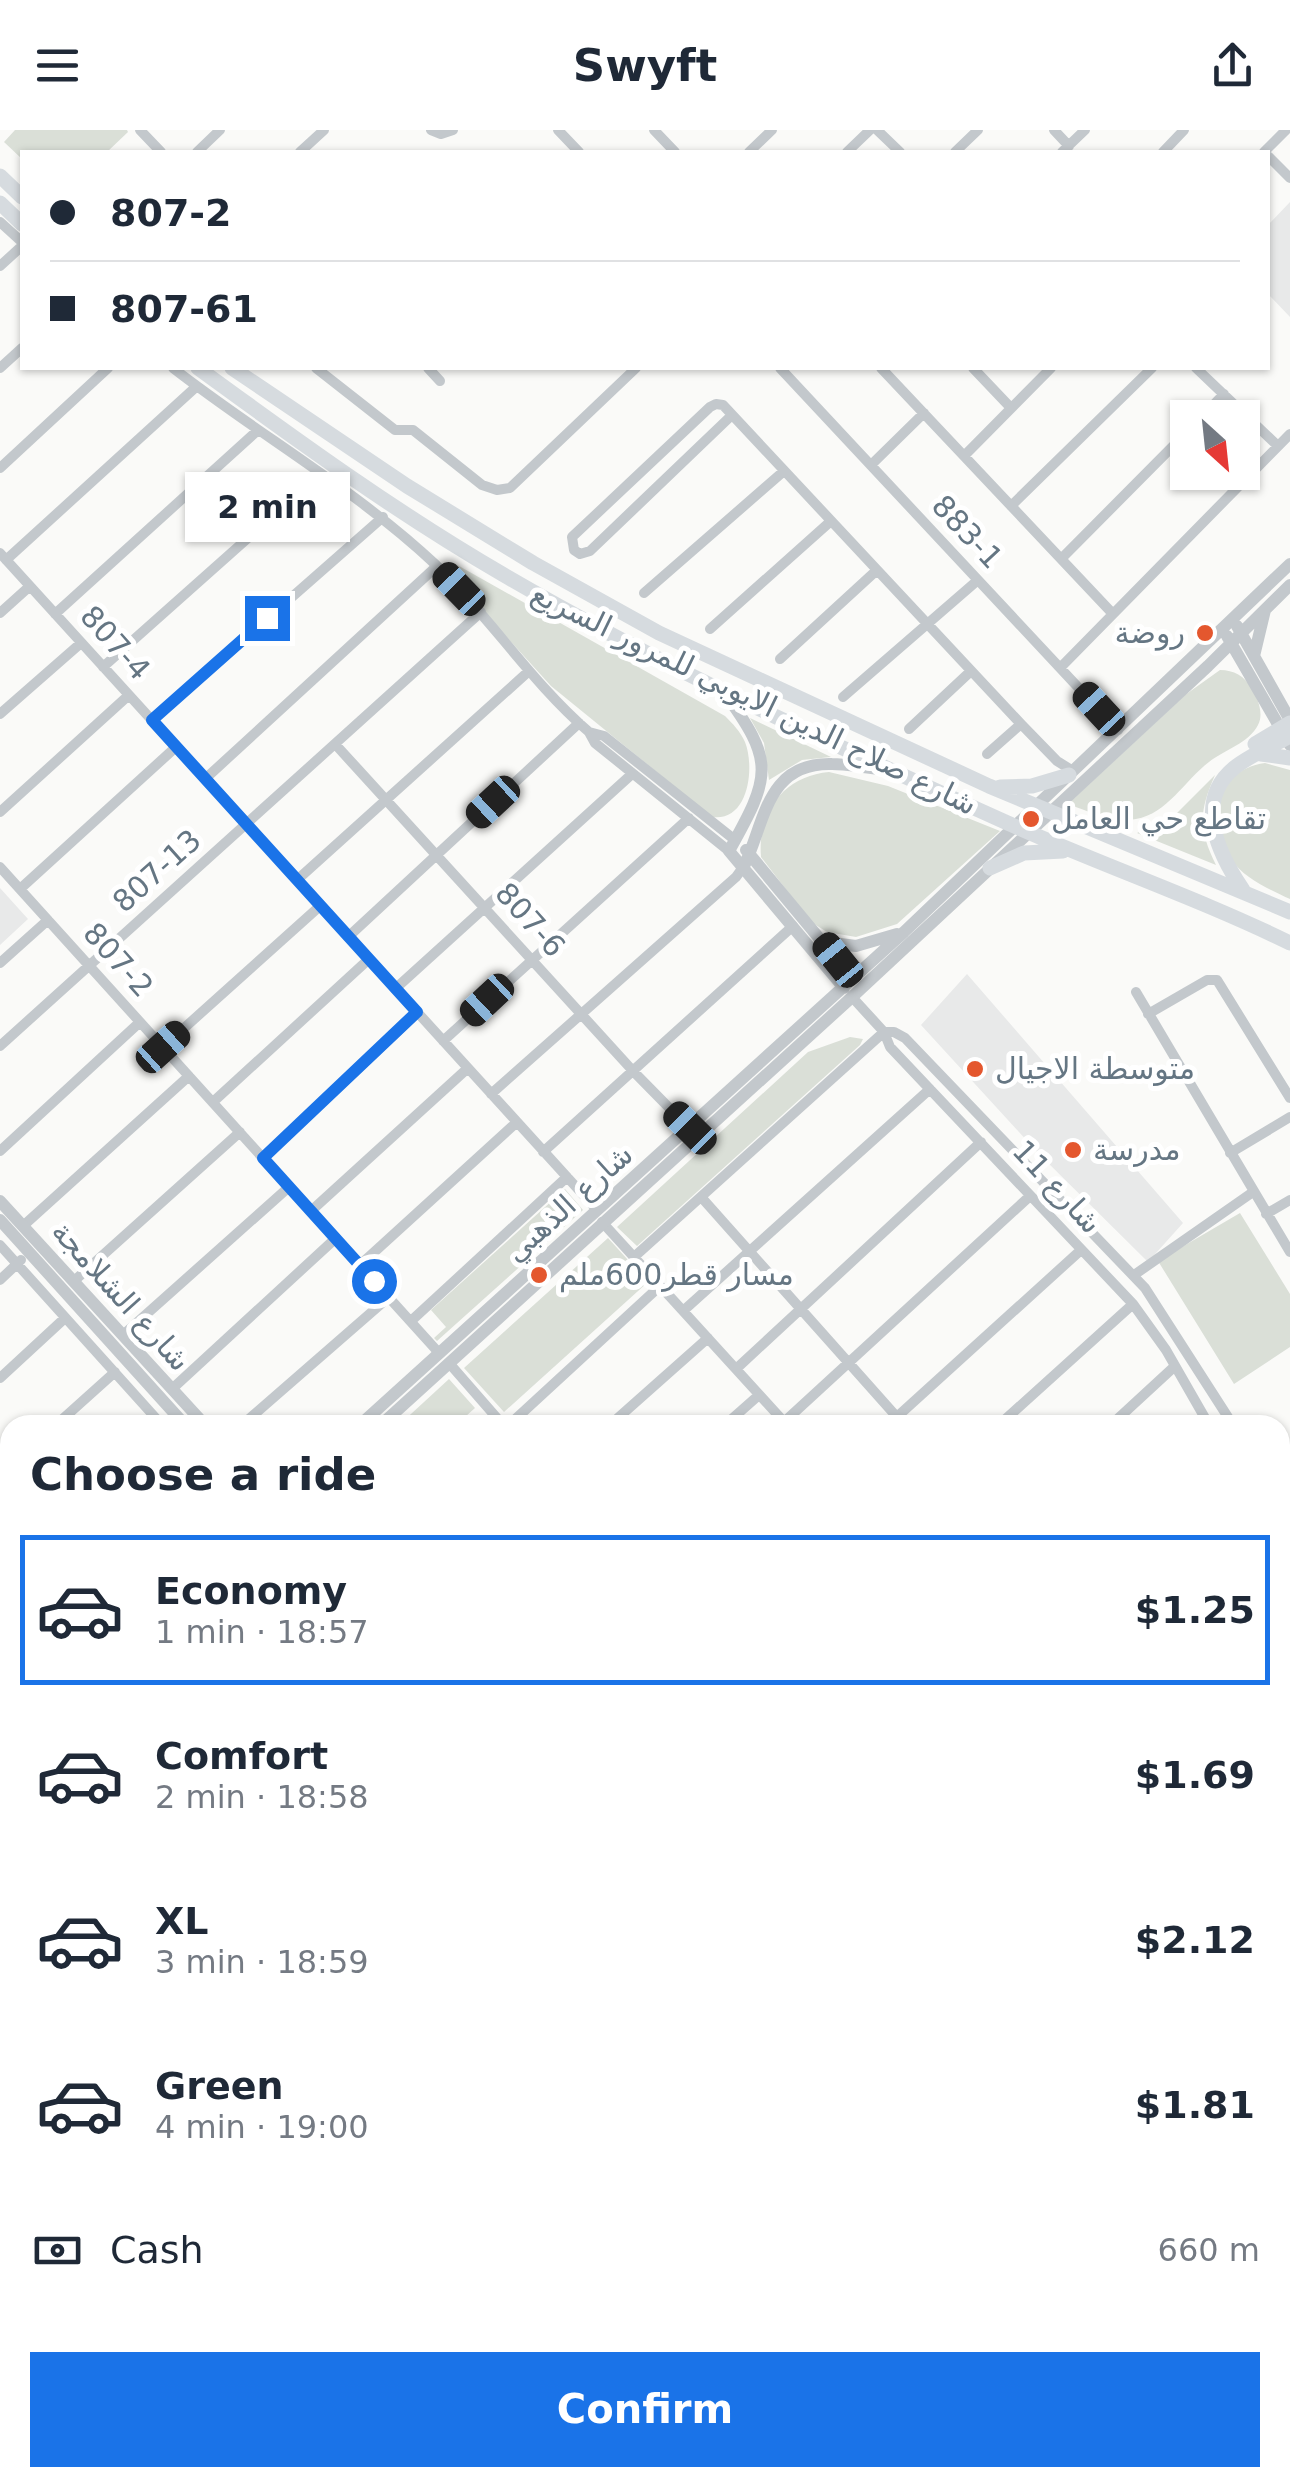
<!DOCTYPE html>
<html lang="en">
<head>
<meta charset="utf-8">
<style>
  body { margin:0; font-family:"DejaVu Sans","Noto Naskh Arabic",sans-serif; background:#f2f2f3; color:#1f2937; height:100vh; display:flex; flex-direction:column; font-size:38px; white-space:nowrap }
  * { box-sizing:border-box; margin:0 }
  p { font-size:32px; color:#747a83 }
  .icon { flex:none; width:55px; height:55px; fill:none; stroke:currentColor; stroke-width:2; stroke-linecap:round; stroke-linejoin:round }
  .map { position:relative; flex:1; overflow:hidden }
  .sheet { position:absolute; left:0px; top:1285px; width:1290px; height:1072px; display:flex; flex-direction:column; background:#fff; border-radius:30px 30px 0 0; box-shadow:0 2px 8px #0004 }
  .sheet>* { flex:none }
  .top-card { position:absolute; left:20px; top:20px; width:1250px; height:220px; border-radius:0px; box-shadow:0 2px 8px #0004; display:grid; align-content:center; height:220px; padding:0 30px; background:#fff }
  .needle { width:65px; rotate:153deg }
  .tools { position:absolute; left:1170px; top:270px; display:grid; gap:20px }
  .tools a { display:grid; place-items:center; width:90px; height:90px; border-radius:0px; background:#fff; box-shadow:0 2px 8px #0004; font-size:50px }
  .end { position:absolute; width:45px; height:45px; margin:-22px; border:12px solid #1a73e8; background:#fff; box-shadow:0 0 0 5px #fff }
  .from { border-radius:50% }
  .bubble { position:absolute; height:70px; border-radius:0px; background:#fff; box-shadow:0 2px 8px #0004; font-size:32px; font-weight:600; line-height:70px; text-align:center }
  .car { position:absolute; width:30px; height:60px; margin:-30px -15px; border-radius:12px; box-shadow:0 0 8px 2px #0007; background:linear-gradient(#222 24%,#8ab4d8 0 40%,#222 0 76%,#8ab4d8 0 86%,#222 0) }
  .top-card b { display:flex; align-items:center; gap:35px; height:95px; font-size:38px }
  .top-card b+b { border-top:2px solid #e0e1e3 }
  .top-card i { width:25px; height:25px; background:#1f2937 }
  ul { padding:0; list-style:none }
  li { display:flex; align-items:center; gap:30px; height:150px; margin:0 20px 15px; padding:0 10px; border:5px solid transparent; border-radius:0px }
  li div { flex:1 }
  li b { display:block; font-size:38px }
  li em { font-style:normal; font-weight:600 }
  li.current { border-color:#1a73e8 }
  li>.icon { width:90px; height:90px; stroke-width:1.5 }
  h2 { padding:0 30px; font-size:45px; line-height:120px }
  .pay { display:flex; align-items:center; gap:25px; height:110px; padding:0 30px; font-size:38px }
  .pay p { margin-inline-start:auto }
  .primary-button { display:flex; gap:20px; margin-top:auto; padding:20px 30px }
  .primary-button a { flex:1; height:115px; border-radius:0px; background:#1a73e8; color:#fff; font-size:40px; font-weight:600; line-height:115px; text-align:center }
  header { display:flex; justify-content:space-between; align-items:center; height:130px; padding:0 30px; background:#fff; font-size:45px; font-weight:600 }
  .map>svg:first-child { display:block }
  .built { fill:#e8e9e9 }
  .green { fill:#dadfd7 }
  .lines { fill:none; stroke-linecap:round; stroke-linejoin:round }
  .minor { stroke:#c3c8cc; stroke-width:10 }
  .tertiary { stroke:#c3c8cc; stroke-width:12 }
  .primary { stroke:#d6dbdf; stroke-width:15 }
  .motorway { stroke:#d6dbdf; stroke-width:18 }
  .route { stroke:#1a73e8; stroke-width:12 }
  .poi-dot { fill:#e4572e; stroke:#fff; stroke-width:4 }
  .labels { text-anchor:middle; stroke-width:10; stroke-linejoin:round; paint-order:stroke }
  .street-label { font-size:30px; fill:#657683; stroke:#fff }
  .poi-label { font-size:30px; fill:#657683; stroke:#fff; text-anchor:start }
</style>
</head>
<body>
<header><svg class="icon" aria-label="menu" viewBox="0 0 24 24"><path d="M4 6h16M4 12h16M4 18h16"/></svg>Swyft<svg class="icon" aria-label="share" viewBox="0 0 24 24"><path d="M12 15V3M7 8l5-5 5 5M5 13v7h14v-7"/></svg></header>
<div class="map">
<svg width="1290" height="2357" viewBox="0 0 1290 2357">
  <rect width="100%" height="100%" fill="#fafaf8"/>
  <!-- built -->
  <path class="built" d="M1290,72V187L1268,164V95Z
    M0,758L28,789L0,815Z
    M967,844L1183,1093L1148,1132L1040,1025L921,895Z"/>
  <!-- green -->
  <path class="green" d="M15,0H127L128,2L107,22H22V29L4,12Z
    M452,432L725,586C733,594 740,601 745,612C755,637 749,692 712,687L551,556L447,441Z
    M1220,540C1234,540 1244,546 1252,558C1258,569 1264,584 1258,595C1249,613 1224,620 1209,632C1185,650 1167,684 1136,689C1112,693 1090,682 1068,674L1185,565Z
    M750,588L831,627L802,630L769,650L764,613Z
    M1265,633L1290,640V769C1271,760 1243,748 1232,730C1226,720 1215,696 1215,685C1215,657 1239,636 1265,633Z
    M829,642L888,656L1000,701L897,794L856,807L827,802L811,792L761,727C757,682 784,646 829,642Z
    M1215,645C1199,682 1198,698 1216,735L1137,703L1174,686Z
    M850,907L863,909L860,915L637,1116L617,1097L808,922Z
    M565,1059L583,1080L437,1211L434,1208L446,1197L431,1180Z
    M1240,1083L1290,1164V1217L1234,1254L1158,1131Z
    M608,1108L648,1152L504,1282L464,1238Z
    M449,1249L475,1278L456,1295H399Z
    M1290,2094V2246L1280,2251V2099Z
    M1290,2278V2357H1110L1133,2348H1280V2282Z
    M654,2348H868L870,2352L881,2348H1075L1053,2357H628Z"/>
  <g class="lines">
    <!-- minor -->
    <path class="minor" d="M140,0L161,22
      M431,0L441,4L453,0
      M558,0L579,22
      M654,0L675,22
      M877,0L900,22
      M1054,0L1069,16
      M197,22L220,0
      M300,22L324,0
      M749,22L772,0
      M847,22L870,0
      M955,22L978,0
      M1062,22L1085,0
      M1163,22L1184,0
      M1264,22L1286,0
      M1268,26L1290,48
      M0,92L22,112
      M0,136L22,116
      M0,238L22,218
      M173,238C259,305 355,359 435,434C490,487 531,552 589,602L595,613L729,721
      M316,238L395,300H413L482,355L497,360L510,358L636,238
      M428,238L440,251
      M780,238L1118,600
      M881,238L1113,484
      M973,238L1011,278
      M1196,238L1278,316
      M732,285L590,421L580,424L574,420L572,407L710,277L716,274L723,275L1021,594L987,624
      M1201,288L1224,264
      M964,326L1051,238
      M871,335L924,283
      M0,338L108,238
      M1011,376L1152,238
      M0,423L597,1080
      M1061,429L1188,301
      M6,430L197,256
      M644,463L784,341
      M0,483L30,456
      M55,484L257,301
      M710,499L831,391
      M780,529L877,440
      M103,537L320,344
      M1060,538L1290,304
      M843,567L978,450
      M0,584L81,513
      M152,590L383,387
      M1021,594L1057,631L1073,641
      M909,599L971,541
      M589,602L604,606L735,710
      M335,614L633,941L689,998
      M205,649L437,436
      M0,682L129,565
      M0,737L439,1223
      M297,750L529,541
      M20,759L176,617
      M348,807L579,593
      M0,833L48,790
      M395,859L632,644
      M1136,862L1290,1122
      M852,867L884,902L890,917L1133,1174L1166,1220L1209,1295
      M1148,884L1207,850H1217L1290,968
      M443,911L689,688
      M0,916L481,482
      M163,917L320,776
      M491,964L736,747L744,736
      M213,972L369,829
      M0,1021L140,892
      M543,1022L793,796
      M1230,1023L1290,987
      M263,1028L417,883
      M702,1068L904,1295
      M311,1081L468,938
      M1266,1084L1290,1070
      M602,1092L786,1294
      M23,1096L189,946
      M0,1115L162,1295
      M634,1127L884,902H894L905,908L1145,1158L1233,1295
      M360,1135L517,992
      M1134,1145L1253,1062
      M0,1150L21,1130
      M74,1151L240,1002
      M683,1181L930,959
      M411,1191L567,1047
      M123,1205L289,1057
      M449,1233L503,1295
      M736,1239L981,1012
      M0,1248L65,1188
      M172,1259L336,1108
      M784,1292L1030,1066
      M56,1295L115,1242
      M242,1295L389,1167
      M509,1295L660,1156
      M610,1295L708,1208
      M725,1295L759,1265
      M888,1295L1081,1120
      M999,1295L1133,1174
      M1111,1295L1175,1236
      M1280,1338L1290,1333
      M0,1345L10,1336
      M1280,1431L1290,1452
      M0,1443L10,1434
      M0,1501L10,1493
      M1280,1509L1290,1500
      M0,1540L10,1555
      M0,1588L10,1579
      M1280,1608L1290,1600
      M0,1662L10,1673
      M0,1686L10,1678
      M1280,1710L1290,1700
      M0,1786L10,1777
      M1280,1811L1290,1802
      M1280,1839L1290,1850
      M0,1883L10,1874
      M1280,1914L1290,1905
      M0,1984L10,1975
      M1280,2078L1290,2074
      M0,2084L10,2075
      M0,2182L10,2173
      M0,2280L10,2271
      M104,2348L110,2357
      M259,2348L262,2357
      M335,2348L338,2357
      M481,2348L484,2357
      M552,2348L555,2357
      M25,2357L35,2348
      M389,2357L403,2353L408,2348"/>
    <!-- tertiary -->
    <path class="tertiary" d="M1237,496L1290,590
      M1227,506L1290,615
      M1254,526L1265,480
      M723,561C776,632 771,646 729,721L844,858
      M746,720L853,849
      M744,736C765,693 766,632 832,634C850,634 868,639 886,639
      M825,812L856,816L897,804
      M0,1071L205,1295
      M0,1090L185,1295
      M360,1295L904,802L1290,434
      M381,1295L852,867L1208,536L1290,455
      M0,2092L10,2103
      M0,2107L10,2118
      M200,2348L205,2357
      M213,2348L219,2357
      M577,2357L609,2348"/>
    <!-- primary -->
    <path class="primary" d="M0,46L22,67
      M0,73L22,94
      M198,238C298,311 397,383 504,445C667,540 841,618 1012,695C1104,736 1200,769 1290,813
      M232,238L407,356L533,433L659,503L989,656L1290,782
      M1255,614L1290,593
      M1261,624L1290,628
      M1000,657L1032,656L1069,645
      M990,738L1024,723L1063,721
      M1243,760C1219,725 1193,672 1234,638C1250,625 1272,616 1290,606"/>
    <!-- motorway -->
    <path class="motorway" d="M1280,2270L1290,2265
      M1089,2357L1113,2348"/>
  </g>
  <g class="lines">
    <!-- route -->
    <path class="route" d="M267,488L152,590L417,882L263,1028L374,1151"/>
  </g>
  <!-- markers -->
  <g class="poi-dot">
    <circle cx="1205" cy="503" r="10"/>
    <circle cx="1031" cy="689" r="10"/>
    <circle cx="975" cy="939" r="10"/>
    <circle cx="1073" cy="1020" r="10"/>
    <circle cx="539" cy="1145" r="10"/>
  </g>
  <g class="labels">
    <!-- street labels -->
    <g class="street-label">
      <text transform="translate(967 402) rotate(47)" y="10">883-1</text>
      <text transform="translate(115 513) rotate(48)" y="10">807-4</text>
      <text transform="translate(754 569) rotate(26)" y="10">شارع صلاح الدين الايوبي للمرور السريع</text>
      <text transform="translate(157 741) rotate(-42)" y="10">807-13</text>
      <text transform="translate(530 790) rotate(48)" y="10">807-6</text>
      <text transform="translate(118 830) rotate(48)" y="10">807-2</text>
      <text transform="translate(1057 1057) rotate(47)" y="10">شارع 11</text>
      <text transform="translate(569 1073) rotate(-42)" y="10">شارع الذهبي</text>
      <text transform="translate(121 1166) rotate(48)" y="10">شارع الشلامجة</text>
    </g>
    <!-- poi labels -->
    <g class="poi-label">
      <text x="1185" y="513" text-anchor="end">روضة</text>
      <text x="1051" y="699">تقاطع حي العامل</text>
      <text x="995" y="949">متوسطة الاجيال</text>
      <text x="1093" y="1030">مدرسة</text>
      <text x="559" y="1155">مسار قطر600ملم</text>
    </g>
  </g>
</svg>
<div class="tools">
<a><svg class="needle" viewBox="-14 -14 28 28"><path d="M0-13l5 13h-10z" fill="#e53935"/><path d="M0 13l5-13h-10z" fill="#747a83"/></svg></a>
</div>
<i class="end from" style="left:374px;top:1151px"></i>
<i class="end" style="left:267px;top:488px"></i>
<div class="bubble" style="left:185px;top:342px;width:165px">2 min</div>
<i class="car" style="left:459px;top:459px;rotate:316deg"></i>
<i class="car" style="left:1099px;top:579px;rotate:317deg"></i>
<i class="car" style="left:493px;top:672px;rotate:227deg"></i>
<i class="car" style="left:838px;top:830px;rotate:321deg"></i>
<i class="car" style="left:487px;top:870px;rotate:227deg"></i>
<i class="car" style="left:163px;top:917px;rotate:48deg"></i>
<i class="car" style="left:690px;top:998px;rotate:315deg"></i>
<div class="top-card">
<b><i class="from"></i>807-2</b>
<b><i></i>807-61</b>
</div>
<section class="sheet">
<h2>Choose a ride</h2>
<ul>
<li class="current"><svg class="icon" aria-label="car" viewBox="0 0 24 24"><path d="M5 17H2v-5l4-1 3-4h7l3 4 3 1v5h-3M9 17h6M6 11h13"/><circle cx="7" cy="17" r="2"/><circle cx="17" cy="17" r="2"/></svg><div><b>Economy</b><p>1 min · 18:57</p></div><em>$1.25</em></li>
<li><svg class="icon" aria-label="car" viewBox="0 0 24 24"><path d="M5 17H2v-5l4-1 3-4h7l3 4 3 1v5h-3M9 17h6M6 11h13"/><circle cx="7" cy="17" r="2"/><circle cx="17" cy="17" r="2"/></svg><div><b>Comfort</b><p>2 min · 18:58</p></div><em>$1.69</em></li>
<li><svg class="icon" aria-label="car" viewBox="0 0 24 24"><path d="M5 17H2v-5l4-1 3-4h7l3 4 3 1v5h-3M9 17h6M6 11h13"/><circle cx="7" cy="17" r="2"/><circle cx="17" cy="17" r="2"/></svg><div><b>XL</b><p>3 min · 18:59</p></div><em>$2.12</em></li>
<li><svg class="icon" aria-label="car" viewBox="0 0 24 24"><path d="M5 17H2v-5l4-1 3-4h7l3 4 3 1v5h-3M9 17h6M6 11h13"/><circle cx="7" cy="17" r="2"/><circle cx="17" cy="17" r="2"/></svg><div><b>Green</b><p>4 min · 19:00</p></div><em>$1.81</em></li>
</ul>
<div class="pay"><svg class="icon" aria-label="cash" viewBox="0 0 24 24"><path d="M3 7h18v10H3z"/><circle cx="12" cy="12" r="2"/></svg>Cash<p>660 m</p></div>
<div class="primary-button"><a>Confirm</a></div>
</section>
</div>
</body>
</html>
